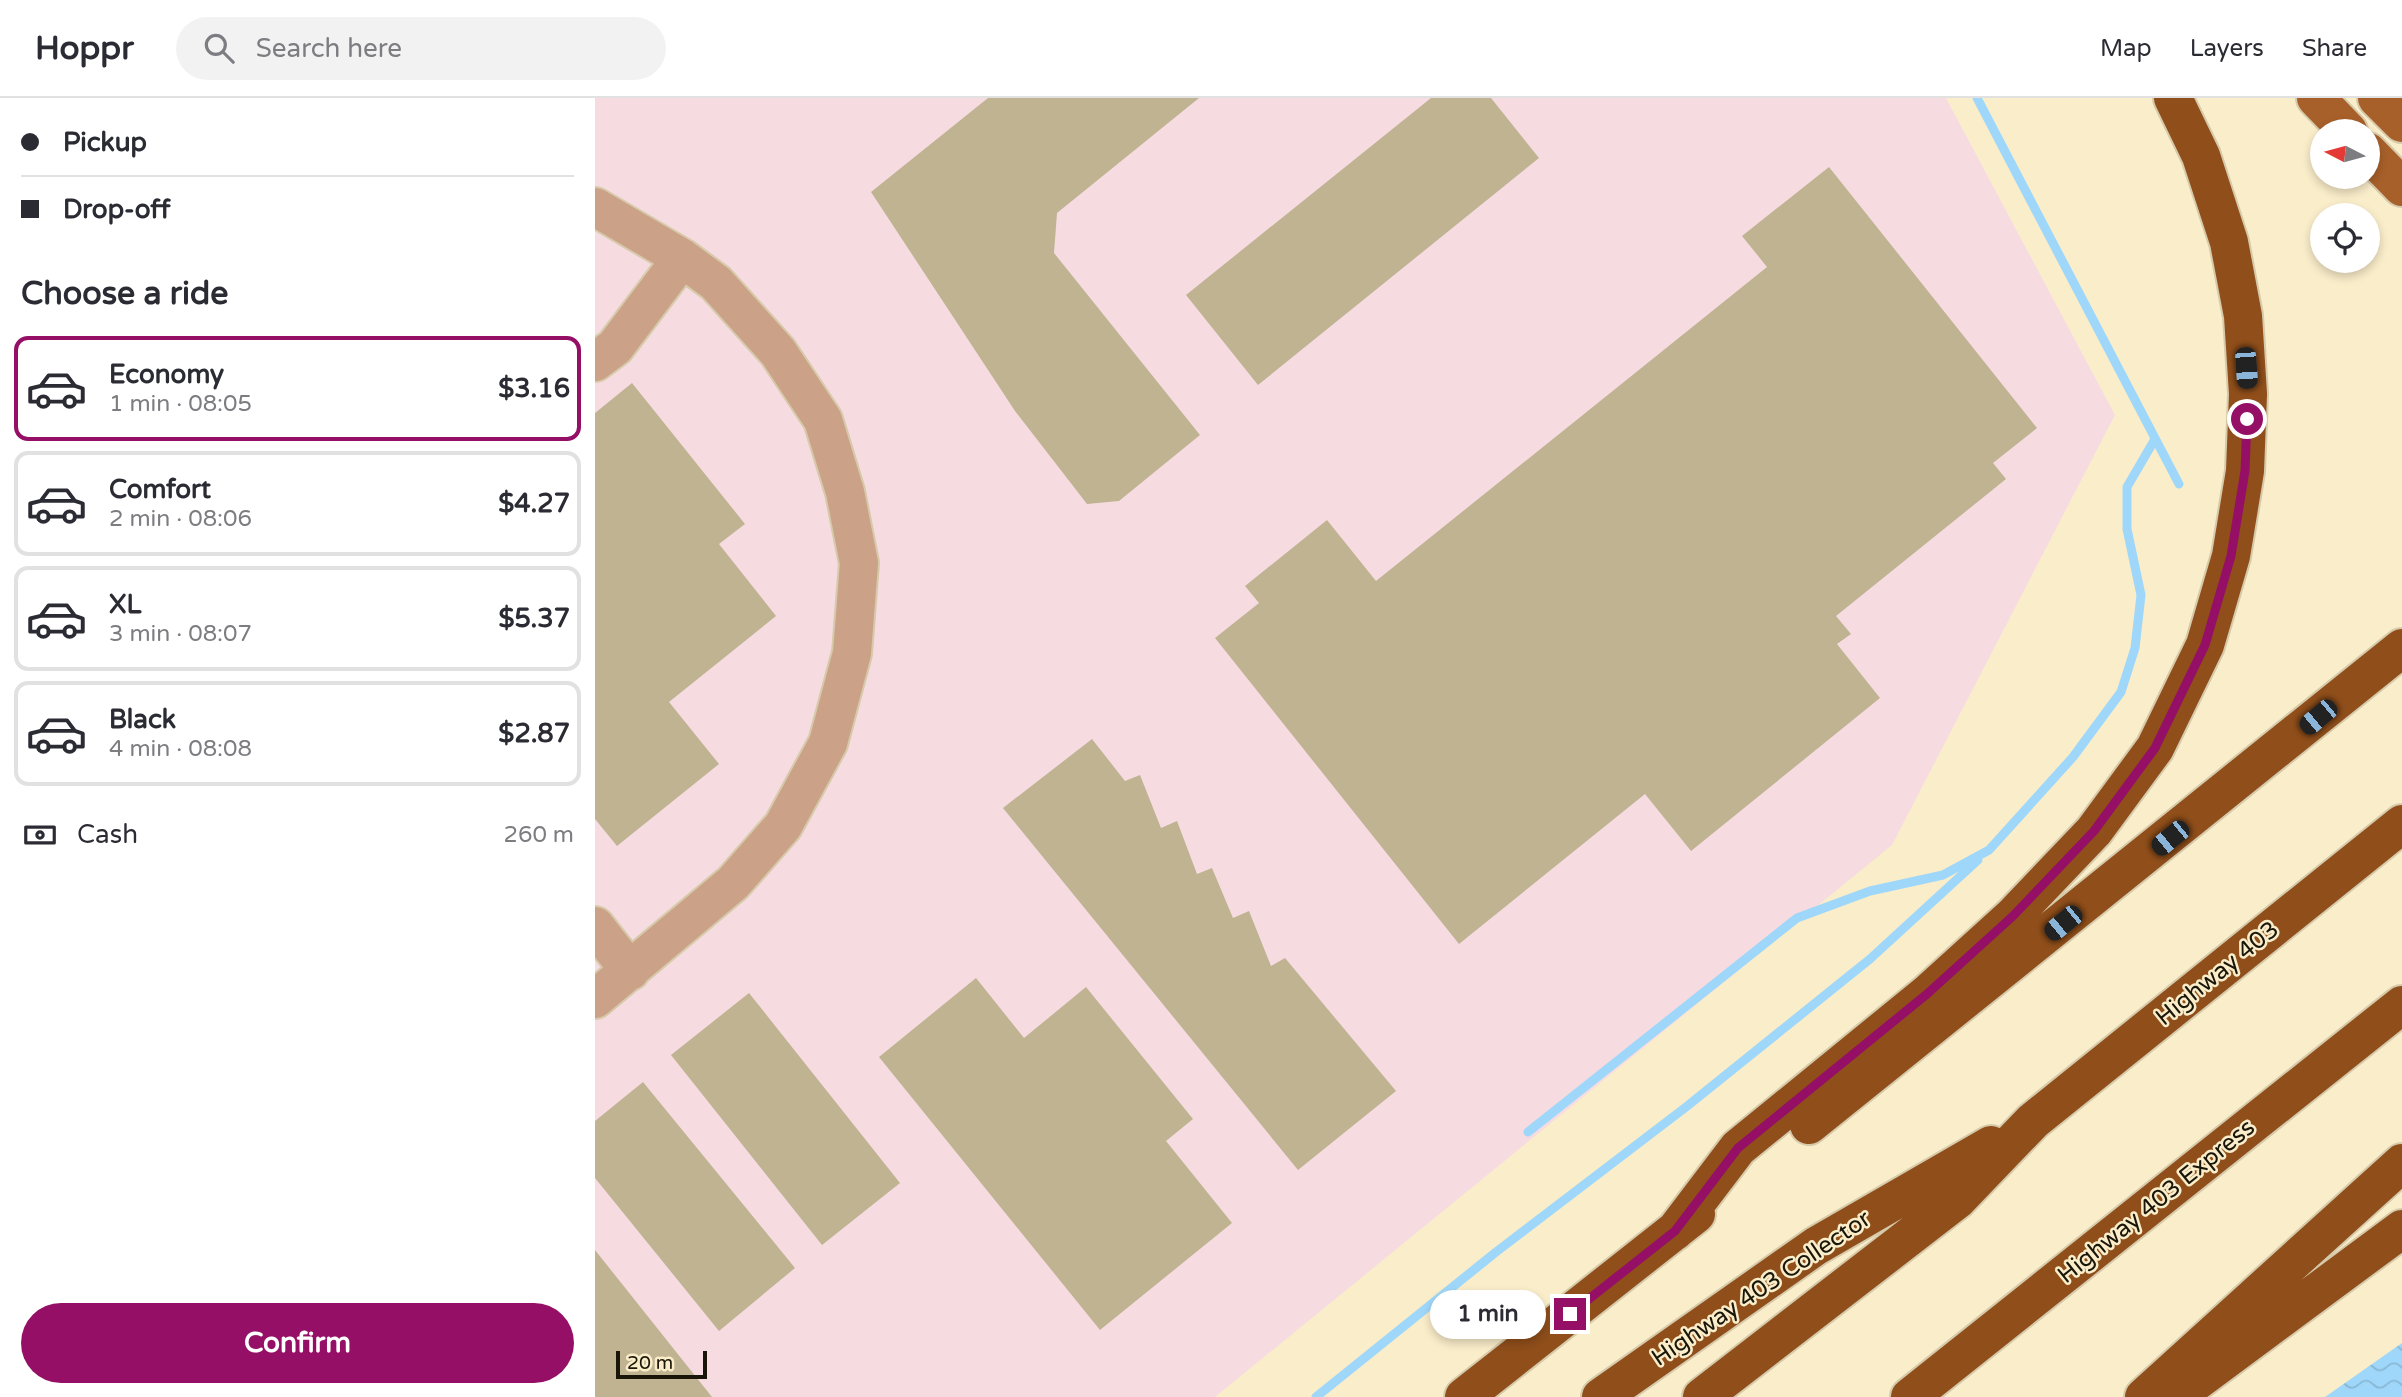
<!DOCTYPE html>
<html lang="en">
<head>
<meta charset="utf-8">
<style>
  body { margin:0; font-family:"Varela Round",sans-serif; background:#f2f2f3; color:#2b2b33; height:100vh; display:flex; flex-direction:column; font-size:26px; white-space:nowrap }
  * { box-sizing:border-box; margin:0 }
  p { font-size:23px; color:#7c7c81 }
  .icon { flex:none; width:38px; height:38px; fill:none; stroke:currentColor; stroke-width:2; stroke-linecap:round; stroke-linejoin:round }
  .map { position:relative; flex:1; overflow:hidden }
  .drawer { display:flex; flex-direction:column; background:#fff; width:595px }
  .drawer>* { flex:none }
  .guide { display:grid; align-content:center; height:154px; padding:0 21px; background:#fff }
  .needle { width:46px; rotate:276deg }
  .buttons { position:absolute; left:1715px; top:21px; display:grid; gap:14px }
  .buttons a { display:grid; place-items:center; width:70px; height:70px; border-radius:50%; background:#fff; box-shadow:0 4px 10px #0003; font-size:35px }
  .scale { position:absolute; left:21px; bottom:18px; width:91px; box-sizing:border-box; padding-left:7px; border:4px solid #1a1509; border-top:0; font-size:19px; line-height:24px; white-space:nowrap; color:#1a1509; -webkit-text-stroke:5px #faedca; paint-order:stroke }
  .end { position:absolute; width:32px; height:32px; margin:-16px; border:9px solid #960f66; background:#fff; box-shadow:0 0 0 4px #fff }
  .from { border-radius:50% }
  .bubble { position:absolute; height:49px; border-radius:24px; background:#fff; box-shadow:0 4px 10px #0003; font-size:23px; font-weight:700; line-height:49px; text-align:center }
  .car { position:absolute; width:21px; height:42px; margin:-21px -10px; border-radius:9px; box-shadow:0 0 5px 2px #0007; background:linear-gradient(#222 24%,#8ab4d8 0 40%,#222 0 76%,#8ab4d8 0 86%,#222 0) }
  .guide b { display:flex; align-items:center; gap:24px; height:66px; font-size:26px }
  .guide b+b { border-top:2px solid #e1e1e2 }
  .guide i { width:18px; height:18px; background:#2b2b33 }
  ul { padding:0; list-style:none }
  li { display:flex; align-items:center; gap:21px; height:105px; margin:0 14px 10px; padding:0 7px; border:4px solid #e1e1e2; border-radius:14px }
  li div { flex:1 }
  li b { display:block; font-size:26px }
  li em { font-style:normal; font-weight:700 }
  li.active { border-color:#960f66 }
  li>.icon { width:63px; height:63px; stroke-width:1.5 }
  h2 { padding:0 21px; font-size:32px; line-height:84px }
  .pay { display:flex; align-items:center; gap:18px; height:77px; padding:0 21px; font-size:26px }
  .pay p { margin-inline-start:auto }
  .button { display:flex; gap:14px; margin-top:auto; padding:14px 21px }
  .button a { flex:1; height:80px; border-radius:42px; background:#960f66; color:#fff; font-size:28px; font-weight:700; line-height:80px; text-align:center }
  header { display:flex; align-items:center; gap:42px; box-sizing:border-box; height:98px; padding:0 35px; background:#fff; border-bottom:2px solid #e1e1e2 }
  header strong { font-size:33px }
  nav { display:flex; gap:38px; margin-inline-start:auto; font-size:24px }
  .search { width:490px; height:63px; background:#f2f2f3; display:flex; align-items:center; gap:18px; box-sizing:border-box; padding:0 24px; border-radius:38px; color:#7c7c81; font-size:26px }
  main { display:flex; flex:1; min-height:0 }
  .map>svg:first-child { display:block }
  .industrial { fill:#f6dce1 }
  .water { fill:url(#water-waves) }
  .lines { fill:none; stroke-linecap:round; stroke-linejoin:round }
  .stream { stroke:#9fd7fa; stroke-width:9 }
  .building { fill:#bfb392 }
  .minor-casing { stroke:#d6caab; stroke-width:42 }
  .major-casing { stroke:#d6caab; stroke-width:42 }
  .highway-casing { stroke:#d6caab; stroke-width:42 }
  .minor { stroke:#cba288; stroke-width:38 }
  .major { stroke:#a8602a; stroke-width:38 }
  .highway { stroke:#8f4e1a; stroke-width:38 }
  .route { stroke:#960f66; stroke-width:9 }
  .labels { text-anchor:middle; stroke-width:5; stroke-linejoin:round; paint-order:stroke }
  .street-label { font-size:24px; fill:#1a1509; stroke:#faedca }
</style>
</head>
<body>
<header>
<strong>Hoppr</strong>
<div class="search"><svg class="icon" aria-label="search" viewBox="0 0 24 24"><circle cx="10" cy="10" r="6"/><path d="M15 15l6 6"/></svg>Search here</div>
<nav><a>Map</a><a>Layers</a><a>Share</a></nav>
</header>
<main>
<section class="drawer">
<div class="guide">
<b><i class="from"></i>Pickup</b>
<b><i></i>Drop-off</b>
</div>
<h2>Choose a ride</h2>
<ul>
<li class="active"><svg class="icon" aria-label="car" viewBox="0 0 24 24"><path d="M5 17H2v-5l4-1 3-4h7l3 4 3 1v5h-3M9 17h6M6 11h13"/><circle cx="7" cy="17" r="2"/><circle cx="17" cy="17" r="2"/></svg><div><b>Economy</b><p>1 min · 08:05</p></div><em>$3.16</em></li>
<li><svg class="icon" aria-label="car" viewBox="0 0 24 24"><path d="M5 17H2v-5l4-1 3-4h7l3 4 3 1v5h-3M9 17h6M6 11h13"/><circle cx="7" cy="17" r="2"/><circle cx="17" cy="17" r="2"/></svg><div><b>Comfort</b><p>2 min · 08:06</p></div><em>$4.27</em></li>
<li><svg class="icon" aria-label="car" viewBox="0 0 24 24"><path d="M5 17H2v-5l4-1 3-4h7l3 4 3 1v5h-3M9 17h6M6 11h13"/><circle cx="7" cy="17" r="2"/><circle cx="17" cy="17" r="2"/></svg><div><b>XL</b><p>3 min · 08:07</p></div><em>$5.37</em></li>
<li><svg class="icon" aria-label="car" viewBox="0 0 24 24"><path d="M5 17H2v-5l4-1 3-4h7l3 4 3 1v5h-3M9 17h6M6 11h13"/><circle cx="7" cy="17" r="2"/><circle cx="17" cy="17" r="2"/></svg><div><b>Black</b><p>4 min · 08:08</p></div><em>$2.87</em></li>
</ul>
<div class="pay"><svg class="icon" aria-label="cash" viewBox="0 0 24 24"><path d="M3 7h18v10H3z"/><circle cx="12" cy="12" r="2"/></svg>Cash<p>260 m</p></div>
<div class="button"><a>Confirm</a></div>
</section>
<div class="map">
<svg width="1807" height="1299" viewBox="0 0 1807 1299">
  <defs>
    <pattern id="water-waves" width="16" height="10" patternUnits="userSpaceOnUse" patternTransform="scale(1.75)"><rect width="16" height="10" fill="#9fd7fa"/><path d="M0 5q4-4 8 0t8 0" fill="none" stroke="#88b8d5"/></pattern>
  </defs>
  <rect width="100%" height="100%" fill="#faedca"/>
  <!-- industrial -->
  <path class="industrial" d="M0,0H1351L1520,317L1297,747L620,1299H0Z"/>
  <!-- water -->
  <path class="water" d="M1807,1245V1299H1730Z"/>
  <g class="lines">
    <!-- stream -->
    <path class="stream" d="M1382,0L1584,386
      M933,1034L1202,820L1275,793L1348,777L1394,752L1478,659L1526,594L1540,550L1546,497L1532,431V389L1560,341
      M721,1299L901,1154L1091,1009L1275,861L1383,762"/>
  </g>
  <!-- building -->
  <path class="building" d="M393,0H604L462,115L459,155L605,337L524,403L492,406L420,313L276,94Z
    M836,0H896L944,60L663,287L591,197Z
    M1234,69L1442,330L1398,365L1411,381L1241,518L1256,536L1242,546L1285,600L1096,753L1050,696L864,846L620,540L664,505L650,488L732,422L781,483L1172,169L1147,138Z
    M37,285L150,426L124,446L181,518L74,604L124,666L22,748L0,721V315Z
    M497,641L530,683L545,677L566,730L582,723L602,776L617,770L638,820L654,813L676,868L690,860L801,993L703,1072L408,710Z
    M381,880L429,940L491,889L598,1021L571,1043L637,1125L505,1232L284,959Z
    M154,895L305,1085L227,1147L76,957Z
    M48,984L200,1170L124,1233L0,1080V1023Z
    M0,1152L117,1299H0Z"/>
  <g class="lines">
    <!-- minor casing -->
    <g class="minor-casing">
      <path id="minor" d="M0,109L87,160L121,185L183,254L228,322L250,394L264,465L257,555L233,645L188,728L138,785L0,901
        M0,264L20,249L87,160
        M0,828L35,873"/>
    </g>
    <!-- major casing -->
    <g class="major-casing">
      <path id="major" d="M1721,0L1753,33
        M1782,0L1807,25
        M1773,54L1807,89"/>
    </g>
    <!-- highway casing -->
    <g class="highway-casing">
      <path id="highway" d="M1214,1027L1807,550
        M1080,1133L1143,1050L1332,896L1418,818L1499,733L1560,650L1610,547L1636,458L1650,373L1653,296L1648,218L1634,144L1606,58L1578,0
        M1587,1294L1807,1131
        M869,1299L1101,1116
        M1006,1299L1221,1148L1396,1047
        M1107,1299L1362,1102L1438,1023L1807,726
        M1315,1299L1807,907
        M1549,1299L1807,1065"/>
    </g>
    <!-- minor -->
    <use href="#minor" class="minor"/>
    <!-- major -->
    <use href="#major" class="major"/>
    <!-- highway -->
    <use href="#highway" class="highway"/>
  </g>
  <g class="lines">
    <!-- route -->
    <path class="route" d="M975,1216L1080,1133L1143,1050L1332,896L1418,818L1499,733L1560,650L1610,547L1636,458L1650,373L1652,321"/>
  </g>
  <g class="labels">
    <!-- street labels -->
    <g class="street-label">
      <text transform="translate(1622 875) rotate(-39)" y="8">Highway 403</text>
      <text transform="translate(1561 1103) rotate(-39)" y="8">Highway 403 Express</text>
      <text transform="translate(1166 1190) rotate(-34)" y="8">Highway 403 Collector</text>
    </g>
  </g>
</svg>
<div class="buttons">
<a><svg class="needle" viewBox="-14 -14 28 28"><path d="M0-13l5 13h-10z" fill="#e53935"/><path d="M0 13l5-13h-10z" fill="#7c7c81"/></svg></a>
<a><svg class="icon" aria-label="locate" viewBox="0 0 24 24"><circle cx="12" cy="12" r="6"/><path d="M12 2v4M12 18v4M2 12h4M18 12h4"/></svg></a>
</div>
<div class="scale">20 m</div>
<i class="end from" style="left:1652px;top:321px"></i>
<i class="end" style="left:975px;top:1216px"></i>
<div class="bubble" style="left:835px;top:1192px;width:116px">1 min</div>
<i class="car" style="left:1651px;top:270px;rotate:176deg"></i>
<i class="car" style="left:1723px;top:619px;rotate:230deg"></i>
<i class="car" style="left:1575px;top:740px;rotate:231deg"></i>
<i class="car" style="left:1468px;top:825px;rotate:231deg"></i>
</div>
</main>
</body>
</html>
